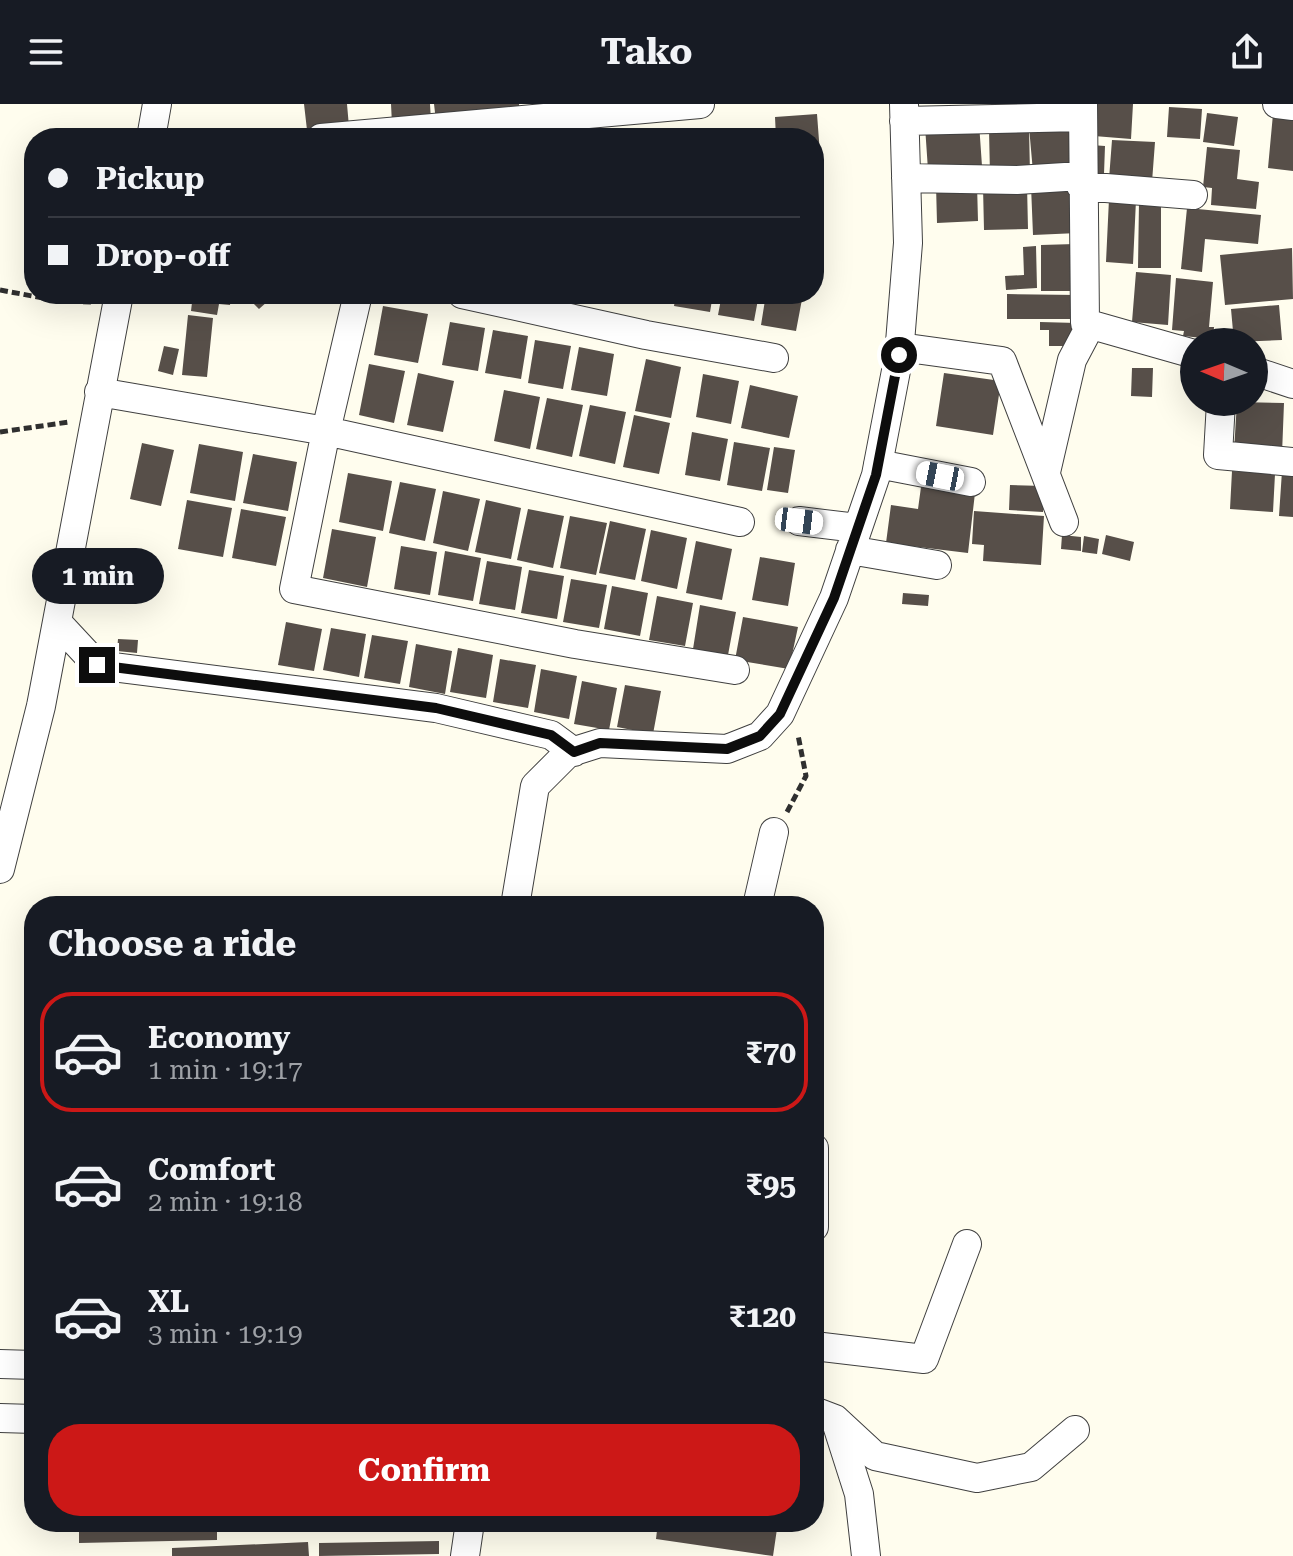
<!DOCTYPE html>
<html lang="en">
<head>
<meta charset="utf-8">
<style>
  body { margin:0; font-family:"Roboto Serif",serif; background:#242831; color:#f1f3f6; height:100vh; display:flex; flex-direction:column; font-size:30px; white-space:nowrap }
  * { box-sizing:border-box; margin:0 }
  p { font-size:26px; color:#9ea1a6 }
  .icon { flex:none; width:44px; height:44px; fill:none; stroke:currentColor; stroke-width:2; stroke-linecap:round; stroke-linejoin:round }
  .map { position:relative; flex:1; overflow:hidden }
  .side { position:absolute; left:24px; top:792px; width:800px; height:636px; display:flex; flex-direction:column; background:#171b24; border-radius:32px; box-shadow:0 8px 32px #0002 }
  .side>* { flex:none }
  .banner { position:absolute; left:24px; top:24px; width:800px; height:176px; border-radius:32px; box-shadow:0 8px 32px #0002; display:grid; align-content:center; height:176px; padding:0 24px; background:#171b24 }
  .needle { width:52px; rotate:272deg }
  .buttons { position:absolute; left:1180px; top:224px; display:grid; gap:16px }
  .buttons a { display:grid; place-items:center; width:88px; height:88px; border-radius:50%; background:#171b24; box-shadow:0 8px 32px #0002; font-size:40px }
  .end { position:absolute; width:36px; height:36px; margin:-18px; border:10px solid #0d0d0d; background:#fff; box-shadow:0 0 0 4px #fff }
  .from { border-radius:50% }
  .bubble { position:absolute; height:56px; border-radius:28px; background:#171b24; box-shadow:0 8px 32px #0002; font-size:26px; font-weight:700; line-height:56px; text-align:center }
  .car { position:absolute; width:24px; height:48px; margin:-24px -12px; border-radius:10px; box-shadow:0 0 6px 2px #0007; background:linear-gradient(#fff 24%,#345 0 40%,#fff 0 76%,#345 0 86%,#fff 0) }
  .banner b { display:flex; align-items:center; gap:28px; height:76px; font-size:30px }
  .banner b+b { border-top:2px solid #363941 }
  .banner i { width:20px; height:20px; background:#f1f3f6 }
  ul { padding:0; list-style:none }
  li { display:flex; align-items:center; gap:24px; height:120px; margin:0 16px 12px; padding:0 8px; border:4px solid transparent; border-radius:32px }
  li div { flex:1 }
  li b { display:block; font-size:30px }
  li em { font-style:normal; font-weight:700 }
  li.on { border-color:#cc1817 }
  li>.icon { width:72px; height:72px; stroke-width:1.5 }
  h2 { padding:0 24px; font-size:36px; line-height:96px }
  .primary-button { display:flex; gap:16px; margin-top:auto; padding:16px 24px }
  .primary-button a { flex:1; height:92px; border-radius:32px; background:#cc1817; color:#fff; font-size:32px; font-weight:700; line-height:92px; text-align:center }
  header { display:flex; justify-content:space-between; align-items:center; height:104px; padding:0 24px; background:#171b24; font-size:36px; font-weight:700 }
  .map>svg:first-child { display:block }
  .building { fill:#574f49 }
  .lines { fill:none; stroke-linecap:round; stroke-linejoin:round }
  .minor-casing { stroke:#404040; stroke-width:30 }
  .path { stroke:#2f2f2f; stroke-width:5; stroke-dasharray:8 4; stroke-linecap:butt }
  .minor { stroke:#fff; stroke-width:28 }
  .route { stroke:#0d0d0d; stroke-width:10 }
</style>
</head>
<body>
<header><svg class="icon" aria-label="menu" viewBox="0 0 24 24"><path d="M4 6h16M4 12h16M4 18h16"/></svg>Tako<svg class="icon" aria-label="share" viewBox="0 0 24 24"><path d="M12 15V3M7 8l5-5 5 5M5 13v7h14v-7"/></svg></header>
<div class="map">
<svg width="1293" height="1452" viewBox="0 0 1293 1452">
  <rect width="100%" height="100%" fill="#fffdee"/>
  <!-- building -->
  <path class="building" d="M304,0H347L349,23L307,26Z
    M391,0H430L431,17L392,20Z
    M434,0H519L520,9L436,17Z
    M1096,0H1133L1131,35L1094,32Z
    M1169,3L1202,5L1200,35L1167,33Z
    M1207,9L1238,13L1234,42L1203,38Z
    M817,10L821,63H814V34H776L775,13Z
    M1273,10L1293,12V67L1268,64Z
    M979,19L982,62L928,66L925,22Z
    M1070,20L1073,65L1033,68L1029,23Z
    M1029,24L1030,70L990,71L989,26Z
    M1112,36L1155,38L1152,78L1109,75Z
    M1091,41L1105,42L1104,70L1089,69Z
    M1207,43L1240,46L1237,75L1259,78L1256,105L1211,101L1212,84L1203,83Z
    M977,80L978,117L937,119L936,81Z
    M1076,80L1078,129L1033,131L1031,82Z
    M1027,81L1028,125L984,126L983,83Z
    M1109,95L1136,96L1133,160L1106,158Z
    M1139,98H1161V164H1138Z
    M1187,104L1261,111L1258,140L1205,135L1202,168L1181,165Z
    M1075,140L1076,187H1041V141Z
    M1036,142L1037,184L1006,186L1005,172L1024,171L1023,143Z
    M1292,144L1293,195L1225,201L1220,151Z
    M1136,168L1171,171L1168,221L1132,218Z
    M1176,174L1213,178L1209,223H1214L1213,235L1183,232L1184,227L1172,226Z
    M193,190H231L230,201L219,200L217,211L191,207Z
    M256,190H262L268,197L259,205L250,196Z
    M676,190H713L710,208L674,202Z
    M722,190H759L754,217L718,211Z
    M766,190H803L796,227L761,221Z
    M1007,190L1077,191V215H1007Z
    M1279,201L1282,236L1234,238L1231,205Z
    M383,202L428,210L418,259L374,251Z
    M188,211L213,214L207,273L182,271Z
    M450,218L485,224L478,267L442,261Z
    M1040,218L1077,219L1076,242H1049V226H1040Z
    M493,226L528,232L521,275L485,269Z
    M535,236L571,242L563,285L528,279Z
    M164,242L179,245L173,271L158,267Z
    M579,243L614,250L607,292L571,286Z
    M646,255L681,263L671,314L635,307Z
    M369,260L405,267L394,319L359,311Z
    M1132,264H1153L1152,293L1131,292Z
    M418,269L454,277L443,328L407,321Z
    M944,269L1001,277L993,331L936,322Z
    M703,270L739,277L731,320L696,313Z
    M750,281L798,292L789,334L741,324Z
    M504,286L540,293L530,345L494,337Z
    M547,294L583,301L572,353L536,345Z
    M1237,298L1284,299L1282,350L1234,347Z
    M590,301L626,308L615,360L579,352Z
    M634,311L670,319L659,370L623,363Z
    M692,328L728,335L720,377L685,371Z
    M734,338L770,344L762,387L727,381Z
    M142,339L174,346L161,402L130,395Z
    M199,340L243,348L235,397L190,389Z
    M774,343L795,346L788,389L767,386Z
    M253,350L297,358L288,407L243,399Z
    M1232,367L1275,370L1273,408L1230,405Z
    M1282,367L1293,368V413L1279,412Z
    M348,369L392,377L383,427L339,418Z
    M400,378L436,385L425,437L389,429Z
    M1010,381L1044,382L1043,408L1009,406Z
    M921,383L975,389L968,449L886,439L891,401L918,405Z
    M443,387L480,395L468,447L433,439Z
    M187,396L232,404L223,453L178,445Z
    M486,396L521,404L511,455L475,448Z
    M241,405L286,413L276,462L232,454Z
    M528,405L564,412L553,464L517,456Z
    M974,407L1044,412L1041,461L983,457L984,441L972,440Z
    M570,412L607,419L596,471L560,464Z
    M610,417L646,425L635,476L599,469Z
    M332,425L376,433L367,483L323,474Z
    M651,426L687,434L677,485L641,477Z
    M1062,431L1081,433V447L1061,445Z
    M1106,431L1134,438L1130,457L1102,450Z
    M1084,432L1099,435L1097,450L1082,448Z
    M696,437L732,445L722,496L686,489Z
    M401,442L437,448L430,491L394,485Z
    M445,447L481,454L473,497L438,491Z
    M760,453L795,459L788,502L752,496Z
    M487,457L522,463L515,506L479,500Z
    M529,466L564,472L557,515L521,509Z
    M571,475L607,481L599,524L563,518Z
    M612,482L648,489L640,532L604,525Z
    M903,489L929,491L928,502L902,500Z
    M657,492L693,499L685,542L649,536Z
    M700,501L736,508L728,551L693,545Z
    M743,513L798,523L789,565L735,556Z
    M286,518L322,525L314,567L278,561Z
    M331,524L366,530L359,573L323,566Z
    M372,531L408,537L400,580L364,574Z
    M118,535L138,536L137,549L117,547Z
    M416,540L452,547L445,590L409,583Z
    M458,544L493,551L486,594L450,588Z
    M500,555L536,561L528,604L493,598Z
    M541,565L577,572L569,615L534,608Z
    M582,577L617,584L609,626L574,620Z
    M625,581L661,587L653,630L617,623Z
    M658,1418H778L773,1452L656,1435Z
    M217,1421V1436L79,1439V1424Z
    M439,1437V1450L319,1452V1439Z
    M308,1438L309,1452H172V1444Z"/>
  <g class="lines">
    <!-- minor casing -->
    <g class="minor-casing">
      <path id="minor" d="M1083,0L1085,219L1194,250
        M1277,0L1293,2
        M904,17L1082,13
        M151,34L157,0
        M321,34L700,0
        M906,74L1017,76L1081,72
        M1081,82L1193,91
        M358,190L326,327L740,418
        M462,190L646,231L774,254
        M900,243L1002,257L1064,418
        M1254,267L1293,280
        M99,288L326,327L294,485L575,540L735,566
        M1221,298L1218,351L1293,358
        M878,360L971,378
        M1046,368L1072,256L1091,220
        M799,417L857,424
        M850,446L937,461
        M57,518L97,561L436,604L551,631L574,648
        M0,765L41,602L119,190
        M515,802L535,682L568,649L600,639L727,645L760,632L780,610L834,494L876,371L899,251L908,139L904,0
        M757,802L774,728
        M814,1044V1123
        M814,1242L924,1255L967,1140
        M0,1260L34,1261
        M814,1307L835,1315L859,1390L866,1452
        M0,1314L34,1315
        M835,1315L875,1352L977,1374L1031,1363L1075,1326
        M465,1452L470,1418"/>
    </g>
    <!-- path -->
    <path class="path" d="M0,186L59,197L92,198
      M0,328L69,318
      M787,708L806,672L798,631"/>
    <!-- minor -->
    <use href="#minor" class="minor"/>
  </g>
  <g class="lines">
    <!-- route -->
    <path class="route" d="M97,561L436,604L551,631L574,648L600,639L727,645L760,632L780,610L834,494L876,371L899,251"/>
  </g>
</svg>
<div class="buttons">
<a><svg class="needle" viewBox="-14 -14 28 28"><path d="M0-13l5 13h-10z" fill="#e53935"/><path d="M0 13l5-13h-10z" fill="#9ea1a6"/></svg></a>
</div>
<i class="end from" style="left:899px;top:251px"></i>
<i class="end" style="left:97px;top:561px"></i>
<div class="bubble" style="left:32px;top:444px;width:132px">1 min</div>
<i class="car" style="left:940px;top:372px;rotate:281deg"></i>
<i class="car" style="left:799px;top:417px;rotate:97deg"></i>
<div class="banner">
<b><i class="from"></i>Pickup</b>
<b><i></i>Drop-off</b>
</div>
<section class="side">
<h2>Choose a ride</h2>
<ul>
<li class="on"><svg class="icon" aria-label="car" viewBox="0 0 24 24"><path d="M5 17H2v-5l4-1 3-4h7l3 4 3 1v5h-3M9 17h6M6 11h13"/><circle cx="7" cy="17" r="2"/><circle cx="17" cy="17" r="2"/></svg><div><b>Economy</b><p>1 min · 19:17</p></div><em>₹70</em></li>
<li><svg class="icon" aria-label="car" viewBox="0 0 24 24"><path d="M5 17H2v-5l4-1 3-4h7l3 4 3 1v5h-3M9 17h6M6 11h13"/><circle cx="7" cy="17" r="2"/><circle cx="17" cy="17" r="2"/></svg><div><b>Comfort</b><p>2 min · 19:18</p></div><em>₹95</em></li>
<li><svg class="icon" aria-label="car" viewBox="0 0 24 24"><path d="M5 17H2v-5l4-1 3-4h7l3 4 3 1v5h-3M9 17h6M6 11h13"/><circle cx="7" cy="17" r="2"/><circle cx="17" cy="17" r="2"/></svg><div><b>XL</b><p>3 min · 19:19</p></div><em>₹120</em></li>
</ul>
<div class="primary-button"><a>Confirm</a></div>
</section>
</div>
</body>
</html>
